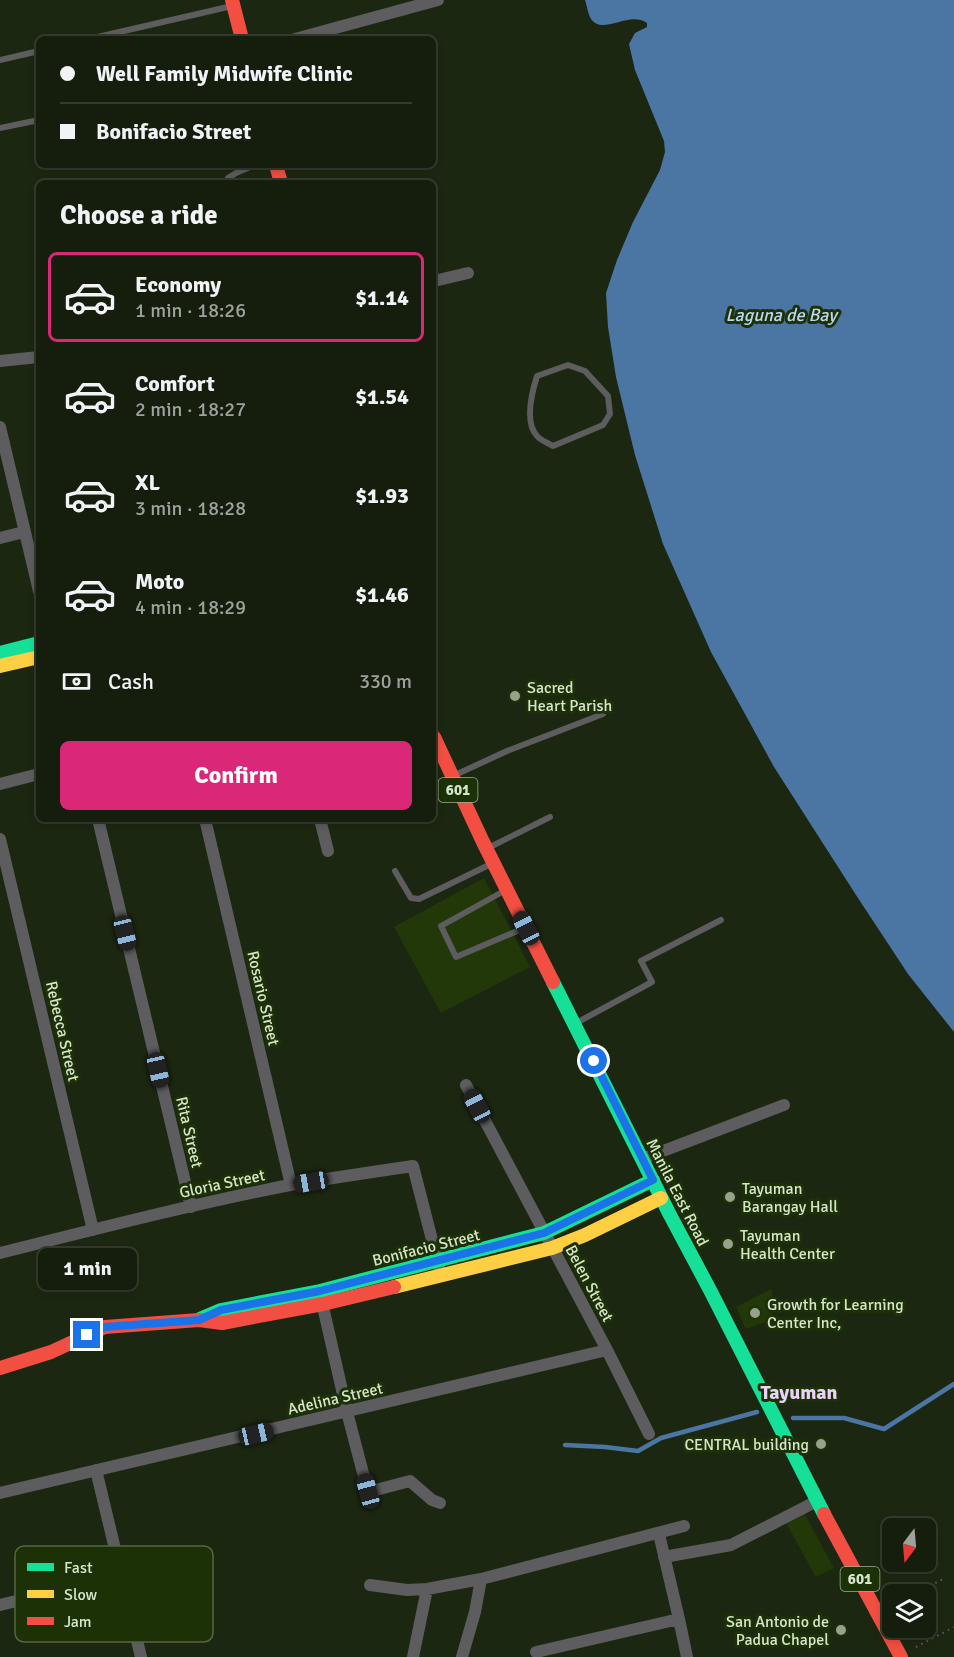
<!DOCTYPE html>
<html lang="en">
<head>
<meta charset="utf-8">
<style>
  body { margin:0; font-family:Signika,sans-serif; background:#222a1b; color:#f1f3f6; height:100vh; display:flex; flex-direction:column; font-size:22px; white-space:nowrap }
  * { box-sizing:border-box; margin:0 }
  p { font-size:20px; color:#9da29d }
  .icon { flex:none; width:33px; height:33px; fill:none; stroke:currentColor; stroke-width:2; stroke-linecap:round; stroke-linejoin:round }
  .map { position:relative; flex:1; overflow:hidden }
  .drawer { position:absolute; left:36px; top:180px; width:400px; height:642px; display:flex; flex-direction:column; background:#151d0d; border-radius:9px; box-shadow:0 3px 9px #0003,0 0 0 2px #343b2e }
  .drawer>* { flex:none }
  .hud { position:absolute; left:36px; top:36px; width:400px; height:132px; border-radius:9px; box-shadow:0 3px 9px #0003,0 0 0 2px #343b2e; display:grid; align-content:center; height:132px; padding:0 24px; background:#151d0d }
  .needle { width:39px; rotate:196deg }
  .controls { position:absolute; left:882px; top:1518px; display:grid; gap:12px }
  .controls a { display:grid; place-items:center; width:54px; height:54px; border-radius:9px; background:#151d0d; box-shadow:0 3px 9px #0003,0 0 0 2px #343b2e; font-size:30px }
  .end { position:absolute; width:27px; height:27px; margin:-14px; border:8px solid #1a73e8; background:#fff; box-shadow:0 0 0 3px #fff }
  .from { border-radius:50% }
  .bubble { position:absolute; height:42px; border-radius:9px; background:#151d0d; box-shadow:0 3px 9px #0003,0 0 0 2px #343b2e; font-size:20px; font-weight:800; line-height:42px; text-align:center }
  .car { position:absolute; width:18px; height:36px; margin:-18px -9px; border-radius:8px; box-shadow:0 0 4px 2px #0007; background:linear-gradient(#222 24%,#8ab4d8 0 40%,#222 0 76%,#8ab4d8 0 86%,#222 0) }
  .hud b { display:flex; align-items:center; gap:21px; height:57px; font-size:22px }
  .hud b+b { border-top:2px solid #343b2e }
  .hud i { width:15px; height:15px; background:#f1f3f6 }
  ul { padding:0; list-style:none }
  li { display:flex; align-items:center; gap:18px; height:90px; margin:0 12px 9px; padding:0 12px; border:3px solid transparent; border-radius:9px }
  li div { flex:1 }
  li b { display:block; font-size:22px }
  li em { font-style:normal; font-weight:800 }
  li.current { border-color:#db2777 }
  li>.icon { width:54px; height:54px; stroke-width:1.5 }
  h2 { padding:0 24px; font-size:27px; line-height:72px }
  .pay { display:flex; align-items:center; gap:15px; height:66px; padding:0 24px; font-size:22px }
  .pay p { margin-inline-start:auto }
  .button { display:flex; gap:12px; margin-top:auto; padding:12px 24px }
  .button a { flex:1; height:69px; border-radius:9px; background:#db2777; color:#fff; font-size:24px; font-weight:800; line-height:69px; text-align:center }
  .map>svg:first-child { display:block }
  .built { fill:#223809 }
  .water { fill:#4b76a3 }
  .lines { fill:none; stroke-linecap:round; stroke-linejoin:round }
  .stream { stroke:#4b76a3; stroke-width:4.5 }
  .path { stroke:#5a5c58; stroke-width:2; stroke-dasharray:1.5 4.5; stroke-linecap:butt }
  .lane { stroke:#5d5c5e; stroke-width:6 }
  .street { stroke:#5d5c5e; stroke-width:12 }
  .fast { stroke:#16e098; stroke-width:14 }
  .slow { stroke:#ffcf43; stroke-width:14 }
  .jam { stroke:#f24e42; stroke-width:14 }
  .route { stroke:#1a73e8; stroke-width:8 }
  .poi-dot { fill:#96a28b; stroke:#1d3107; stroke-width:2 }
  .labels { text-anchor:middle; stroke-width:6; stroke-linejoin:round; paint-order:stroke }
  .shield { fill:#1d3107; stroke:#9faf92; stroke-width:1.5 }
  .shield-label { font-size:15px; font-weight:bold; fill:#d7e5cd }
  .poi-label { font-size:16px; fill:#d7e5cd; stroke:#1d3107; text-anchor:start }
  .street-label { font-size:16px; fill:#d7e5cd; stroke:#1d3107 }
  .water-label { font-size:18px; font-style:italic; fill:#bbd5f3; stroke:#1d3107 }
  .quarter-label { font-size:20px; font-weight:bold; fill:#ead2fa; stroke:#1d3107 }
  .key { fill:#1d3107; stroke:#556742; stroke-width:1.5 }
  .key-label { font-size:16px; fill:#d7e5cd }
</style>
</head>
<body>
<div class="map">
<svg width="954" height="1657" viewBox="0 0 954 1657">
  <rect width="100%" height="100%" fill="#1c2711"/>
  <!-- built -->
  <path class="built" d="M484,878L530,967L441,1013L394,927Z
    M771,1289L775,1303L768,1306L775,1319L746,1329L736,1307Z
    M804,1513L834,1568L816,1577L786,1523Z"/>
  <!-- water -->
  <path class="water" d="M585,0H954V1032L908,974L856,895L774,767L711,652L663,544L635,455L616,377L608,327L606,293L617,260L633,222L660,170L665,152L664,141L635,70L629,44L635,33L647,27V23C629,10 603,36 591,19C588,14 587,6 585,0Z"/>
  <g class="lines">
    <!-- stream -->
    <path class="stream" d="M793,1418H844L884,1429L954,1384
      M565,1445L605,1447L638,1451L661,1438L757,1412"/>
    <!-- path -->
    <path class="path" d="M914,1594L945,1578
      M916,1647L954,1627"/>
    <!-- lane -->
    <path class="lane" d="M89,39L232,6
      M0,60L39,51
      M0,128L39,120
      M227,183L228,178L236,173L255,165
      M568,365L585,371L608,396L610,414L603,425L553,446C548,443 540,440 537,436C524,422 532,392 537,376Z
      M455,775L507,751L603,714
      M490,847L550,817
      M395,871L411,898L419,899L491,864
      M504,891L441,926L456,957L522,929
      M578,1022L652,982L641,961L721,920"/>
    <!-- street -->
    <path class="street" d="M295,39L438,0
      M434,281L468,273
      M0,361L39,357
      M0,427L39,591
      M0,538L24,532
      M0,784L39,774
      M98,819L191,1207
      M205,819L291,1185
      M320,819L328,851
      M0,839L93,1230
      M466,1085L607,1350L649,1434
      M642,1159L784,1105
      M0,1253C96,1229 193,1204 290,1185C331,1178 372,1172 413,1166L439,1267
      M321,1298L347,1412L368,1492L410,1481L432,1500L440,1503
      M96,1470L141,1657
      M0,1493L607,1350
      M659,1534L679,1619L687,1657
      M664,1557L731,1545L817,1501
      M370,1585L407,1590L427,1589L481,1579L684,1526
      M0,1605L121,1576
      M536,1652L679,1619
      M413,1657L427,1589
      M462,1657L475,1612L481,1579"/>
    <!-- fast -->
    <path class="fast" d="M0,653L39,643
      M553,982L670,1215L711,1292L824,1514
      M200,1319L221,1310L320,1291L544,1233L653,1180"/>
    <!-- slow -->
    <path class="slow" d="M0,666L39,657
      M394,1287L552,1248L585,1235L661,1198"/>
    <!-- jam -->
    <path class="jam" d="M232,0L242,39
      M276,165L281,183
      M434,737L483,842L553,982
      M0,1368L51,1352L105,1327L199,1320L222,1323L323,1304L394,1287
      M824,1514L901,1657"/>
  </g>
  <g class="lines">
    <!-- route -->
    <path class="route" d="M87,1335L105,1327L199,1320L221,1310L320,1291L544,1233L653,1180L594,1061"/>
  </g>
  <!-- markers -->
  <g class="poi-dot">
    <circle cx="515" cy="696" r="6"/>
    <circle cx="730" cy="1197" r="6"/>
    <circle cx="728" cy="1244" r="6"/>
    <circle cx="755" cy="1313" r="6"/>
    <circle cx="821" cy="1444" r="6"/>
    <circle cx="841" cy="1630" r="6"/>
  </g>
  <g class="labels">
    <!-- shield labels -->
    <g class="shield">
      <rect x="438.5" y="778" width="39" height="24" rx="4.5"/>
      <rect x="840.5" y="1567" width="39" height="24" rx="4.5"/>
    </g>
    <g class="shield-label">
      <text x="458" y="795">601</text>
      <text x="860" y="1584">601</text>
    </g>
    <!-- poi labels -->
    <g class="poi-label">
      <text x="527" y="693">Sacred<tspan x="527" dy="18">Heart Parish</tspan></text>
      <text x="742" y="1194">Tayuman<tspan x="742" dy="18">Barangay Hall</tspan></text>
      <text x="740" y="1241">Tayuman<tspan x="740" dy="18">Health Center</tspan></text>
      <text x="767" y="1310">Growth for Learning<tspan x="767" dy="18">Center Inc,</tspan></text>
      <text x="809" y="1450" text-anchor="end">CENTRAL building</text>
      <text x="829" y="1627" text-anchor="end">San Antonio de<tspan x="829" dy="18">Padua Chapel</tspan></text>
    </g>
    <!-- street labels -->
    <g class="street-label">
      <text transform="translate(264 998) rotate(77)" y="6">Rosario Street</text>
      <text transform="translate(63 1031) rotate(77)" y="6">Rebecca Street</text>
      <text transform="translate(190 1132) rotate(77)" y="6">Rita Street</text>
      <text transform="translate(222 1183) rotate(-12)" y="6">Gloria Street</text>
      <text transform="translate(678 1192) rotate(63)" y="6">Manila East Road</text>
      <text transform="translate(426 1247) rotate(-14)" y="6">Bonifacio Street</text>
      <text transform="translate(590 1283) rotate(62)" y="6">Belen Street</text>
      <text transform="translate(335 1398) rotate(-13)" y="6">Adelina Street</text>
    </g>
    <!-- water labels -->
    <g class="water-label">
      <text x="781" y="321">Laguna de Bay</text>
    </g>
    <!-- quarter labels -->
    <g class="quarter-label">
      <text x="799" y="1399">Tayuman</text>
    </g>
  </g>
  <!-- legend -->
  <rect x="15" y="1546" width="198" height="96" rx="9" class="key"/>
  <rect x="27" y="1563" width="27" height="8" fill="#16e098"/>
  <rect x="27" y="1590" width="27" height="8" fill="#ffcf43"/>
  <rect x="27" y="1617" width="27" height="8" fill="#f24e42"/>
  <g class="key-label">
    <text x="64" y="1573">Fast</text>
    <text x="64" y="1600">Slow</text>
    <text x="64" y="1627">Jam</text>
  </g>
</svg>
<div class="controls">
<a><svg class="needle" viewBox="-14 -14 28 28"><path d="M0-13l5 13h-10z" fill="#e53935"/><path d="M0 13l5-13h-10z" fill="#9da29d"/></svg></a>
<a><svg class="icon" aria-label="layers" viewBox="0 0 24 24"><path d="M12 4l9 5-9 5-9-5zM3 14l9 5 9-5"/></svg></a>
</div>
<i class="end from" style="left:594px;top:1061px"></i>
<i class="end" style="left:87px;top:1335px"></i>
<div class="bubble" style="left:38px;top:1248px;width:99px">1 min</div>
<i class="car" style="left:526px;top:928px;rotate:333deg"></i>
<i class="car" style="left:125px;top:933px;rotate:166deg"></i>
<i class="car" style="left:158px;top:1070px;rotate:167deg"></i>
<i class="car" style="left:477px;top:1106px;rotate:332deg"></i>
<i class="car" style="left:311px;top:1182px;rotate:261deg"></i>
<i class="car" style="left:256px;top:1434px;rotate:77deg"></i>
<i class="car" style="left:368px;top:1491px;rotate:345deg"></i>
<div class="hud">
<b><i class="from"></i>Well Family Midwife Clinic</b>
<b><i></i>Bonifacio Street</b>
</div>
<section class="drawer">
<h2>Choose a ride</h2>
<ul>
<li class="current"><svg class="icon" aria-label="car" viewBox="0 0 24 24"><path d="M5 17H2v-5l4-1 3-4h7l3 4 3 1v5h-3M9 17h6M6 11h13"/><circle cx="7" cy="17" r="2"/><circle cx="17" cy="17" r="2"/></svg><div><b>Economy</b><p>1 min · 18:26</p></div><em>$1.14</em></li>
<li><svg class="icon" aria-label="car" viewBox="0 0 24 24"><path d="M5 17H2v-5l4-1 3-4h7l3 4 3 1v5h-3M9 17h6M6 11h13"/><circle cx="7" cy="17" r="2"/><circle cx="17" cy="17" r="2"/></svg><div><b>Comfort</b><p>2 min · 18:27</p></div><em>$1.54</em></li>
<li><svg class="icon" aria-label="car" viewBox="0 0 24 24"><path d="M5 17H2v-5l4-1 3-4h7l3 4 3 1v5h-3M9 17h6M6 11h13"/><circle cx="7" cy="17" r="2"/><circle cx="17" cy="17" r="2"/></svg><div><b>XL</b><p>3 min · 18:28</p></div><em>$1.93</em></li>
<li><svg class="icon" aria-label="car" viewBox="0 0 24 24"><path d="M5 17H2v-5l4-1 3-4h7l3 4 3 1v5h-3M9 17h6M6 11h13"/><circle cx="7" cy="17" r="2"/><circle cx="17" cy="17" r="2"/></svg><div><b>Moto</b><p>4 min · 18:29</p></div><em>$1.46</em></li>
</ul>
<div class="pay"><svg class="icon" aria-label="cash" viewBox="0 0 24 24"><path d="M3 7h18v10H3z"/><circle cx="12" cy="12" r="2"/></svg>Cash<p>330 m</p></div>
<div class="button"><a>Confirm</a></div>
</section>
</div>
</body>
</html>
